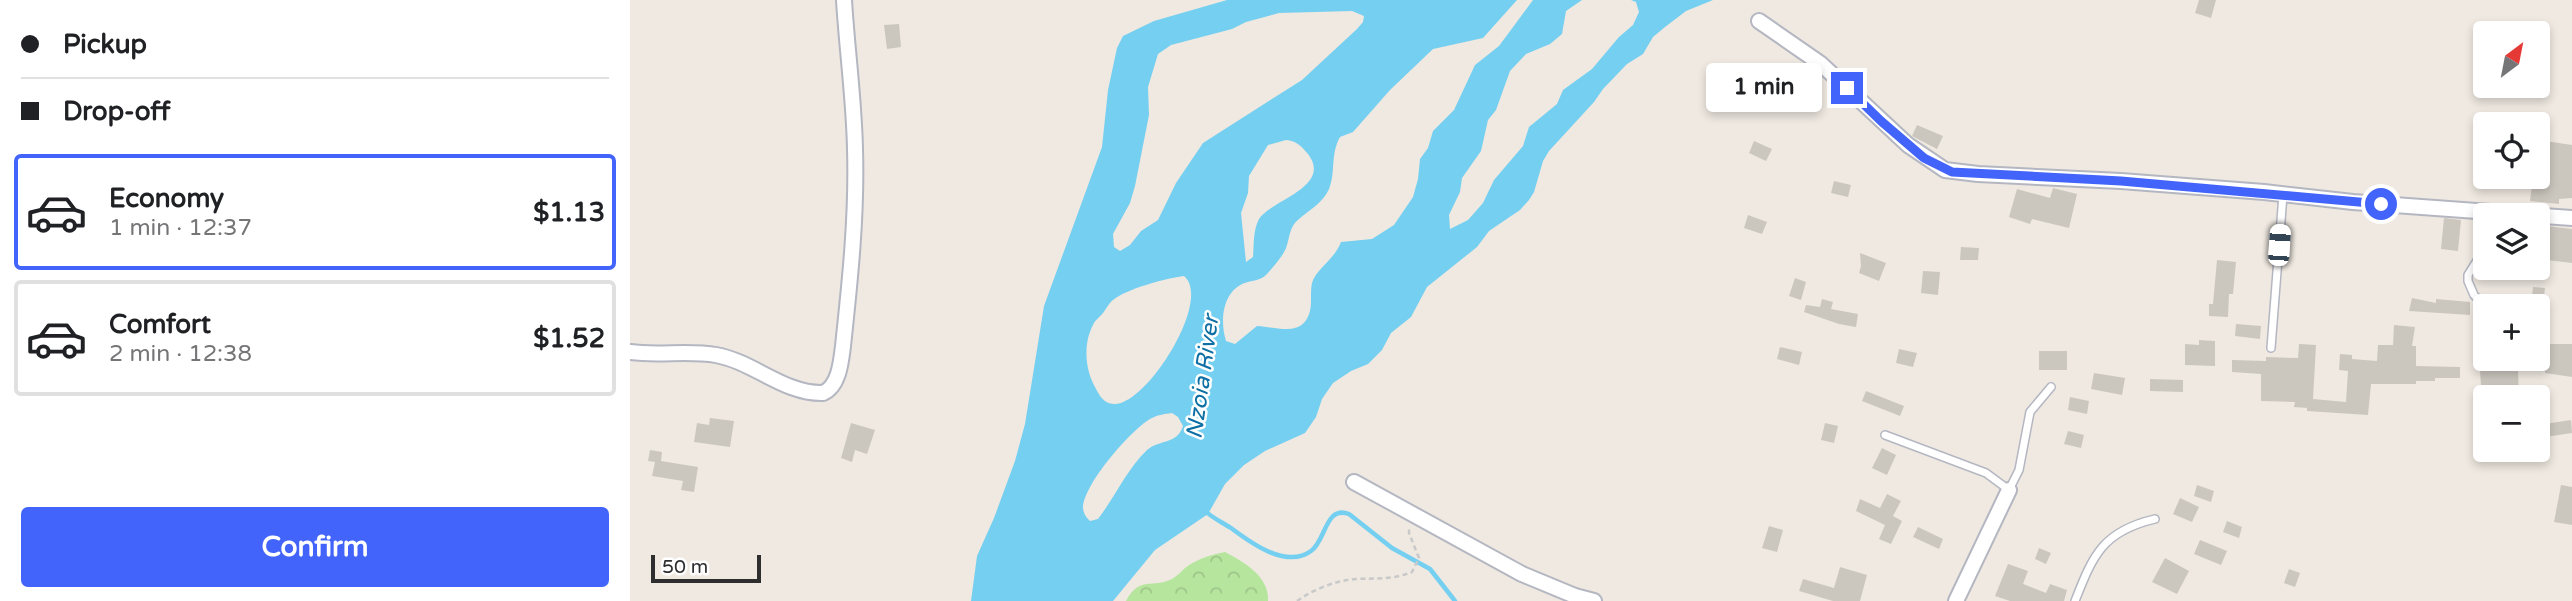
<!DOCTYPE html>
<html lang="en">
<head>
<meta charset="utf-8">
<style>
  body { margin:0; font-family:"Varela Round",sans-serif; background:#f6f6f6; color:#202124; height:100vh; display:flex; flex-direction:column; font-size:26px; white-space:nowrap }
  * { box-sizing:border-box; margin:0 }
  p { font-size:23px; color:#757577 }
  .icon { flex:none; width:38px; height:38px; fill:none; stroke:currentColor; stroke-width:2; stroke-linecap:round; stroke-linejoin:round }
  .map { position:relative; flex:1; overflow:hidden }
  .panel { display:flex; flex-direction:column; background:#fff; width:630px }
  .panel>* { flex:none }
  .banner { display:grid; align-content:center; height:154px; padding:0 21px; background:#fff }
  .needle { width:46px; rotate:32deg }
  .buttons { position:absolute; left:1843px; top:21px; display:grid; gap:14px }
  .buttons a { display:grid; place-items:center; width:77px; height:77px; border-radius:7px; background:#fff; box-shadow:0 4px 10px #0003; font-size:35px }
  .scale { position:absolute; left:21px; bottom:18px; width:110px; box-sizing:border-box; padding-left:7px; border:4px solid #2e2e2e; border-top:0; font-size:19px; line-height:24px; white-space:nowrap; color:#2e2e2e; -webkit-text-stroke:5px #fff; paint-order:stroke }
  .end { position:absolute; width:32px; height:32px; margin:-16px; border:9px solid #4264fb; background:#fff; box-shadow:0 0 0 4px #fff }
  .from { border-radius:50% }
  .bubble { position:absolute; height:49px; border-radius:7px; background:#fff; box-shadow:0 4px 10px #0003; font-size:23px; font-weight:800; line-height:49px; text-align:center }
  .car { position:absolute; width:21px; height:42px; margin:-21px -10px; border-radius:9px; box-shadow:0 0 5px 2px #0007; background:linear-gradient(#fff 24%,#345 0 40%,#fff 0 76%,#345 0 86%,#fff 0) }
  .banner b { display:flex; align-items:center; gap:24px; height:66px; font-size:26px }
  .banner b+b { border-top:2px solid #e0e0e0 }
  .banner i { width:18px; height:18px; background:#202124 }
  ul { padding:0; list-style:none }
  li { display:flex; align-items:center; gap:21px; height:116px; margin:0 14px 10px; padding:0 7px; border:4px solid #e0e0e0; border-radius:7px }
  li div { flex:1 }
  li b { display:block; font-size:26px }
  li em { font-style:normal; font-weight:800 }
  li.on { border-color:#4264fb }
  li>.icon { width:63px; height:63px; stroke-width:1.5 }
  .action { display:flex; gap:14px; margin-top:auto; padding:14px 21px }
  .action a { flex:1; height:80px; border-radius:7px; background:#4264fb; color:#fff; font-size:28px; font-weight:800; line-height:80px; text-align:center }
  main { display:flex; flex:1; min-height:0 }
  .map>svg:first-child { display:block }
  .forest { fill:url(#forest-crowns) }
  .water { fill:#75cff0; fill-rule:evenodd }
  .lines { fill:none; stroke-linecap:round; stroke-linejoin:round }
  .stream { stroke:#75cff0; stroke-width:4.5 }
  .building { fill:#cbc7bf }
  .service-casing { stroke:#b4b7c1; stroke-width:10 }
  .minor-casing { stroke:#b4b7c1; stroke-width:18 }
  .path { stroke:#c9c9c9; stroke-width:2.5; stroke-dasharray:5 3.5; stroke-linecap:butt }
  .service { stroke:#fff; stroke-width:7 }
  .minor { stroke:#fff; stroke-width:14 }
  .route { stroke:#4264fb; stroke-width:9 }
  .labels { text-anchor:middle; stroke-width:5; stroke-linejoin:round; paint-order:stroke }
  .water-label { font-size:23px; font-style:italic; fill:#0d6fa3; stroke:#fff }
</style>
</head>
<body>
<main>
<section class="panel">
<div class="banner">
<b><i class="from"></i>Pickup</b>
<b><i></i>Drop-off</b>
</div>
<ul>
<li class="on"><svg class="icon" aria-label="car" viewBox="0 0 24 24"><path d="M5 17H2v-5l4-1 3-4h7l3 4 3 1v5h-3M9 17h6M6 11h13"/><circle cx="7" cy="17" r="2"/><circle cx="17" cy="17" r="2"/></svg><div><b>Economy</b><p>1 min · 12:37</p></div><em>$1.13</em></li>
<li><svg class="icon" aria-label="car" viewBox="0 0 24 24"><path d="M5 17H2v-5l4-1 3-4h7l3 4 3 1v5h-3M9 17h6M6 11h13"/><circle cx="7" cy="17" r="2"/><circle cx="17" cy="17" r="2"/></svg><div><b>Comfort</b><p>2 min · 12:38</p></div><em>$1.52</em></li>
</ul>
<div class="action"><a>Confirm</a></div>
</section>
<div class="map">
<svg width="1942" height="601" viewBox="0 0 1942 601">
  <defs>
    <pattern id="forest-crowns" width="20" height="18" patternUnits="userSpaceOnUse" patternTransform="scale(1.75)"><rect width="20" height="18" fill="#b6e59e"/><path d="M2 6a3 3 0 1 1 6 0M12 15a3 3 0 1 1 6 0" fill="none" stroke="#9dc588"/></pattern>
  </defs>
  <rect width="100%" height="100%" fill="#efe9e1"/>
  <!-- forest -->
  <path class="forest" d="M595,552C614,562 640,577 638,601H496C510,575 522,589 542,579C547,576 551,572 555,568C567,559 580,555 595,552Z"/>
  <!-- water -->
  <path class="water" d="M597,0H887L853,38L803,49L760,90L723,132L710,137C700,155 706,172 699,189C693,203 679,210 669,219C659,227 660,237 656,248C653,256 643,267 637,274C631,281 621,280 612,284C592,294 590,322 596,341L605,344L627,326C647,327 673,338 680,311C682,302 680,292 682,283C686,269 705,259 711,242L742,239L764,225L783,197L788,179L790,159L798,148L803,131L824,110L845,65L869,46L903,0H952L936,11L932,34L920,44L896,54L880,71L866,110L858,120L851,151L832,178L830,192L819,215L820,229L838,220L853,203L864,180L893,146L899,127L927,104L933,90L962,69L989,37L1003,25L1009,12L1006,2L1001,0H1083L1056,11L1035,27L1023,37L1013,54L997,64L973,89L964,102L919,151L913,161L904,192L899,200L890,210L859,231L847,247L797,287L781,317L761,333L752,350L738,364L721,371L703,383L692,399L686,417L675,433L635,451L614,465L595,484L578,514L525,550L483,601H341L347,556L364,518L385,461L395,424L414,306L472,147L478,90L487,48L493,36L524,21ZM722,11L734,16L733,22L727,29L672,80L573,143L546,183L528,220L511,231L500,245L490,251L484,247L483,234L500,203L505,186L519,115L518,87L528,54L541,45L602,29L616,22L649,13ZM656,140C667,141 671,146 678,154C703,187 641,200 629,219C623,230 624,245 623,257L616,262L611,213L618,193L619,176L638,145ZM554,276C583,300 516,406 484,404C474,404 469,395 465,387C455,369 453,344 463,325C465,320 470,317 473,313C476,309 479,303 483,300C496,289 537,278 554,276ZM542,413L548,417L553,426C547,445 530,439 517,450C497,469 485,497 468,519L460,521C456,517 453,513 453,507C455,483 500,431 520,419C527,415 534,414 542,413Z"/>
  <g class="lines">
    <!-- stream -->
    <path class="stream" d="M574,510C582,518 592,522 601,528C621,543 656,569 681,551C696,541 695,505 719,514L762,548L800,569L825,601"/>
  </g>
  <!-- building -->
  <path class="building" d="M1569,0H1586L1581,18L1565,13Z
    M269,24L271,47L257,49L254,25Z
    M1287,125L1313,136L1307,149L1282,136Z
    M1908,140L1942,145V198L1929,199V204L1900,201L1903,177H1908Z
    M1124,141L1142,149L1136,161L1119,153Z
    M1204,181L1221,185L1218,197L1201,193Z
    M1423,188L1447,194L1439,228L1402,219L1400,224L1379,217L1387,189L1420,198Z
    M1118,215L1137,222L1132,234L1114,228Z
    M1814,218L1831,220L1828,251L1811,249Z
    M1908,225L1942,229V263L1908,259Z
    M1331,247L1349,248L1348,260H1330Z
    M1230,253L1256,263L1249,281L1229,273L1231,266Z
    M1587,260L1606,262L1603,294H1599L1598,317L1579,316V304H1583Z
    M1293,271L1310,272L1308,295L1291,293Z
    M1165,278L1176,282L1171,300L1159,296Z
    M1903,287L1915,288L1913,306H1901Z
    M1782,298L1806,303V299L1840,302V315L1779,311Z
    M1192,299L1203,302L1201,309L1228,314L1226,327L1209,324L1174,312L1176,305L1190,307Z
    M1606,324L1631,326L1630,339L1605,336Z
    M1764,325L1785,327L1782,346H1786V366L1830,367V378H1805V381H1786V384H1741L1738,415L1677,411V408L1664,407L1665,402L1631,401V374L1602,372V360L1636,361V357L1668,358L1669,344L1686,345L1683,399L1716,402L1718,371L1709,370L1710,354L1722,355V359L1747,361L1748,345H1763Z
    M1569,340L1585,341V366L1555,365V344L1569,345Z
    M1914,344H1942V377L1915,373V371H1888L1889,397H1852L1849,359H1915Z
    M1150,347L1172,352L1169,365L1147,359Z
    M1269,349L1287,353L1283,367L1266,363Z
    M1409,351H1437V370H1409Z
    M1464,373L1495,378L1492,395L1461,389Z
    M1520,379L1553,380V392L1520,391Z
    M1236,391L1274,406L1270,416L1232,401Z
    M1440,397L1459,401L1457,414L1438,410Z
    M80,418L104,421L100,447L64,442L67,423L79,425Z
    M1941,420L1942,433L1908,438V425Z
    M221,423L245,430L237,454L225,450L222,462L211,458Z
    M1195,423L1208,426L1204,443L1191,440Z
    M1438,431L1454,435L1451,448L1434,444Z
    M1252,448L1266,455L1257,475L1242,468Z
    M20,450L32,452L31,461L68,467L64,492L51,490L53,481L22,476L25,462L18,461Z
    M1567,485L1584,491L1581,502L1564,496Z
    M1931,485L1942,487V525L1924,522Z
    M1257,494L1271,501L1263,516L1272,521L1261,544L1249,539L1255,525L1226,511L1230,499L1250,508Z
    M1550,498L1569,507L1562,522L1543,514Z
    M1597,521L1612,527L1609,538L1593,532Z
    M1139,526L1153,530L1147,552L1132,548Z
    M1288,527L1313,539L1309,549L1283,537Z
    M1570,540L1597,551L1591,565L1564,554Z
    M1409,548L1421,553L1416,564L1405,559Z
    M1535,558L1559,571L1547,594L1522,582Z
    M1378,564L1398,571L1393,584L1416,593L1420,584L1437,590L1434,601H1380L1365,596Z
    M1210,567L1237,575L1230,601H1203L1169,591L1173,579L1204,588Z
    M1659,569L1670,573L1665,587L1654,583Z"/>
  <g class="lines">
    <!-- service casing -->
    <g class="service-casing">
      <path id="service" d="M1852,211L1848,259L1838,275V281L1844,295L1855,307
        M1641,348L1653,195
        M1255,435L1356,473L1379,490L1389,470L1400,412L1421,387
        M1445,601C1463,555 1473,531 1525,519"/>
    </g>
    <!-- minor casing -->
    <g class="minor-casing">
      <path id="minor" d="M1129,21L1191,64L1278,145L1315,170L1348,174L1491,181L1634,192L1723,202L1942,218
        M0,352C29,356 58,350 86,355C124,362 154,394 193,393C209,386 211,362 213,346C220,281 227,215 225,149C224,99 217,50 214,0
        M724,482L892,574L945,596L964,601
        M1326,601L1379,490"/>
    </g>
    <!-- path -->
    <path class="path" d="M667,601C682,590 707,580 726,579C746,578 762,580 782,572L789,558L779,533V527"/>
    <!-- service -->
    <use href="#service" class="service"/>
    <!-- minor -->
    <use href="#minor" class="minor"/>
  </g>
  <g class="lines">
    <!-- route -->
    <path class="route" d="M1217,88L1251,121L1294,158L1322,172L1491,181L1751,204"/>
  </g>
  <g class="labels">
    <!-- water labels -->
    <g class="water-label">
      <text transform="translate(572 377) rotate(-82)" y="8">Nzoia River</text>
    </g>
  </g>
</svg>
<div class="buttons">
<a><svg class="needle" viewBox="-14 -14 28 28"><path d="M0-13l5 13h-10z" fill="#e53935"/><path d="M0 13l5-13h-10z" fill="#757577"/></svg></a>
<a><svg class="icon" aria-label="locate" viewBox="0 0 24 24"><circle cx="12" cy="12" r="6"/><path d="M12 2v4M12 18v4M2 12h4M18 12h4"/></svg></a>
<a><svg class="icon" aria-label="layers" viewBox="0 0 24 24"><path d="M12 4l9 5-9 5-9-5zM3 14l9 5 9-5"/></svg></a>
<a>+</a>
<a>−</a>
</div>
<div class="scale">50 m</div>
<i class="end from" style="left:1751px;top:204px"></i>
<i class="end" style="left:1217px;top:88px"></i>
<div class="bubble" style="left:1076px;top:63px;width:116px">1 min</div>
<i class="car" style="left:1649px;top:245px;rotate:4deg"></i>
</div>
</main>
</body>
</html>
